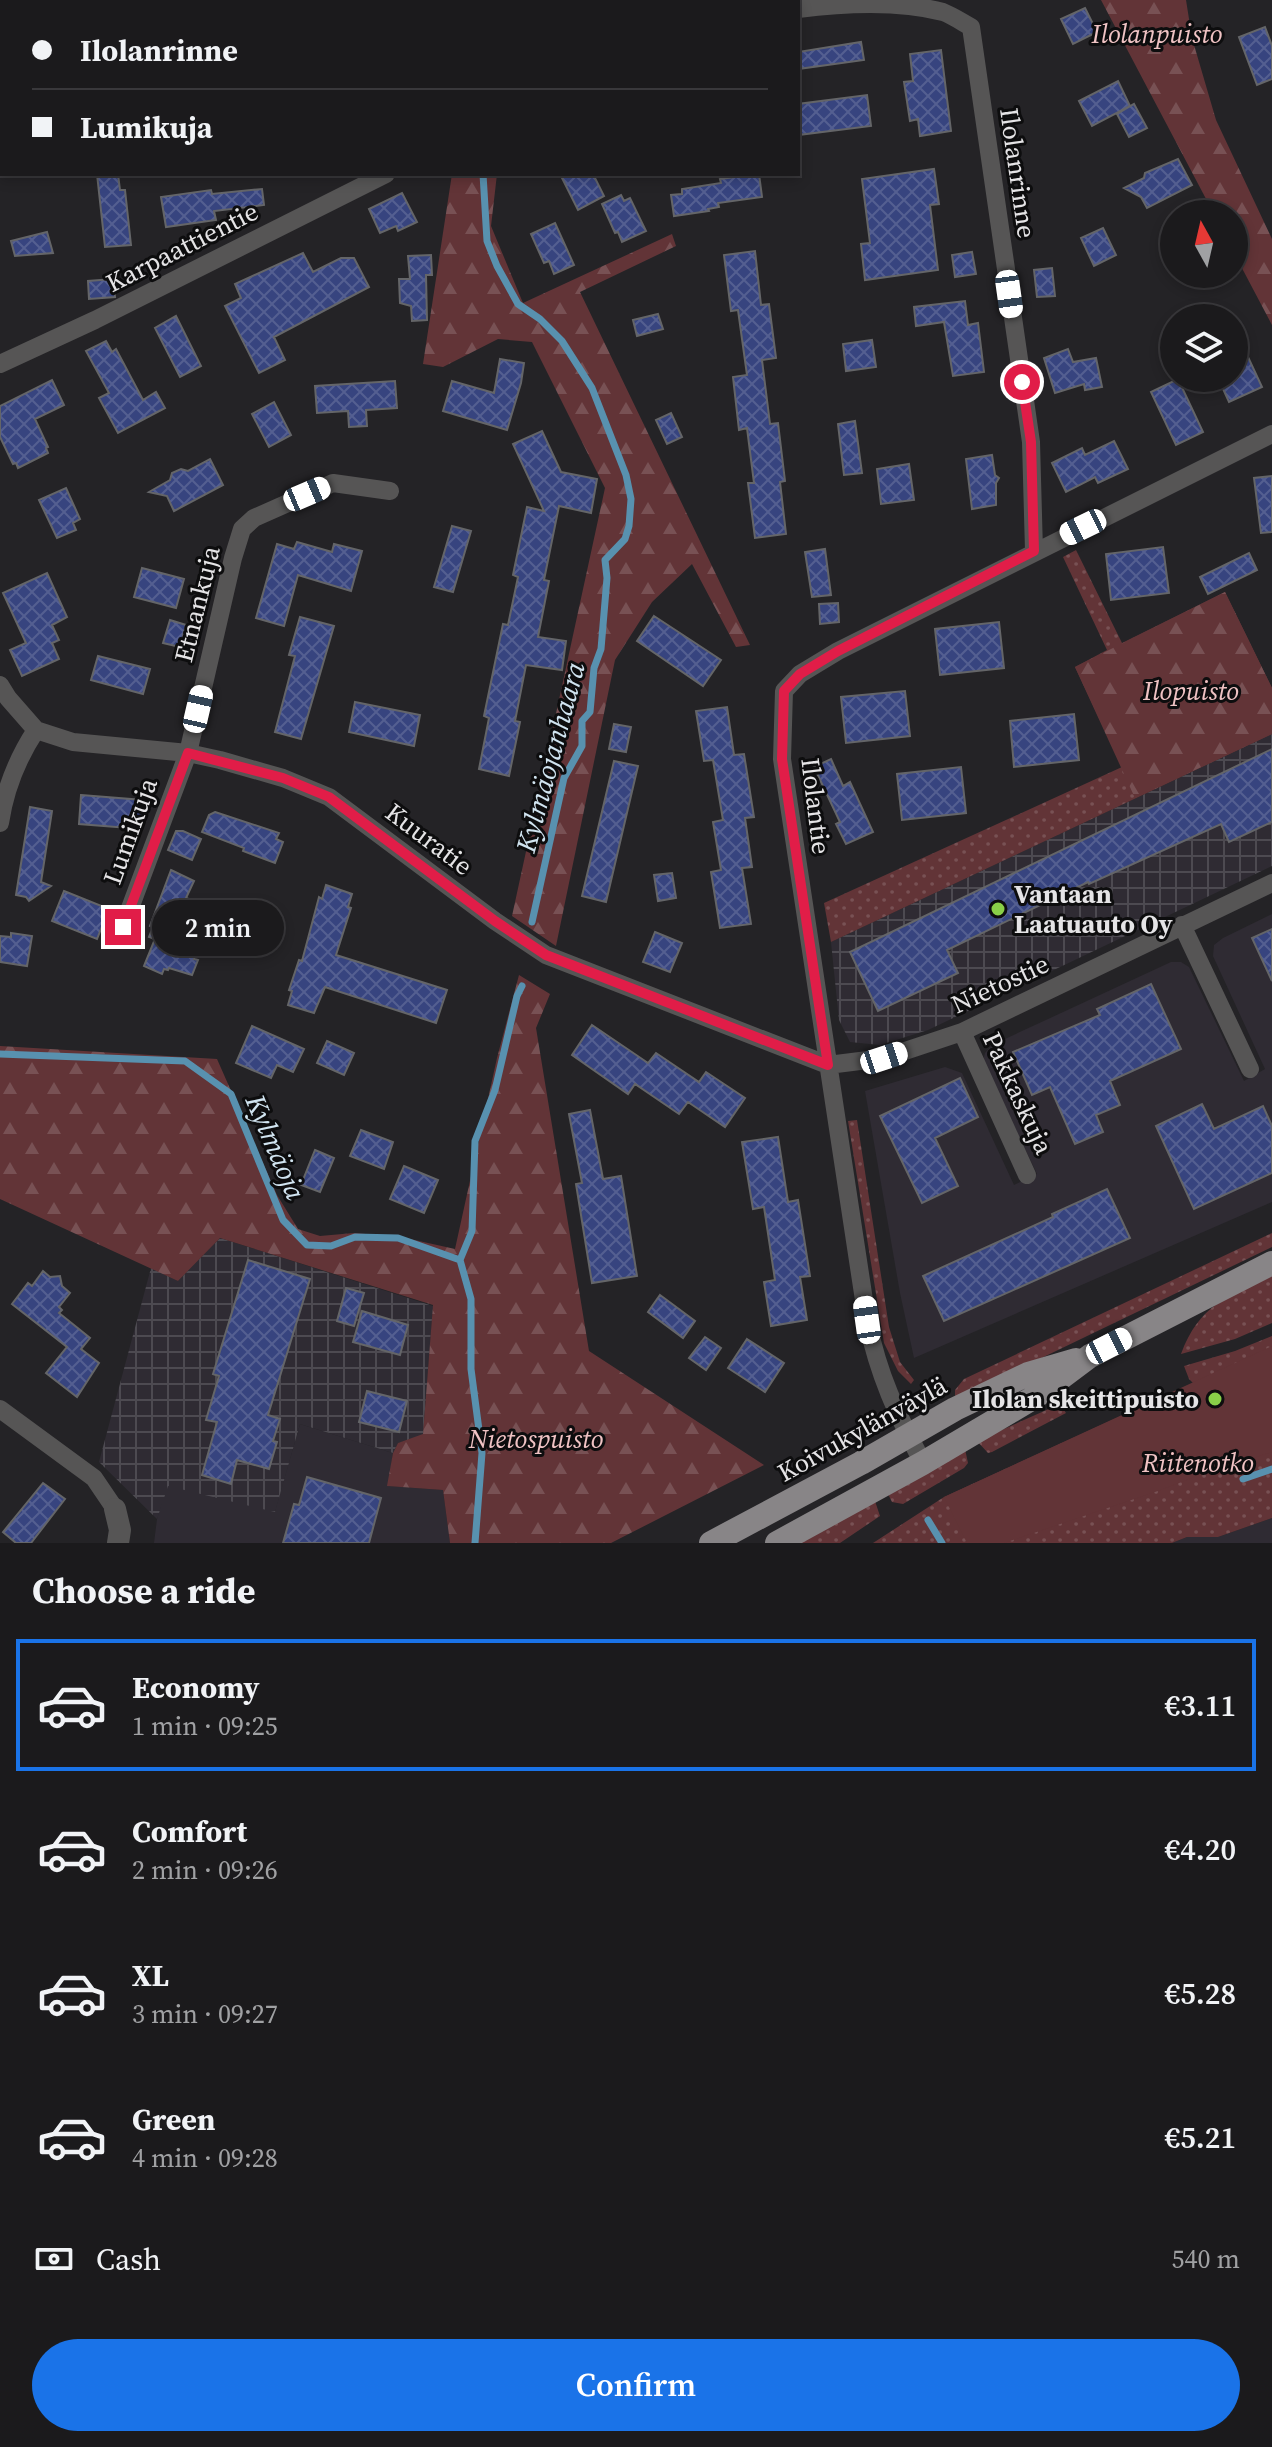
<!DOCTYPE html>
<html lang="en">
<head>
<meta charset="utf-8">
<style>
  body { margin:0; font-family:"Source Serif 4",serif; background:#242325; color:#f1f3f6; height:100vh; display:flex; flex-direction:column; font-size:30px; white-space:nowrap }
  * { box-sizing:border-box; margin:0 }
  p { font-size:26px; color:#a0a1a3 }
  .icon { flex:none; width:44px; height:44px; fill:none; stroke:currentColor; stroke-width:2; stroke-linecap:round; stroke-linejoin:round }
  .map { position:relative; height:1543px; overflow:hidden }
  .drawer { display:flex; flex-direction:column; background:#1b1a1c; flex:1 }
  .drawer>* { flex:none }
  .guide { position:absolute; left:0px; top:0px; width:800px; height:176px; box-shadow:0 4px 12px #0003,0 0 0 2px #39383b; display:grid; align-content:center; height:176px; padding:0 32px; background:#1b1a1c }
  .needle { width:52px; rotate:352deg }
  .controls { position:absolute; left:1160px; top:200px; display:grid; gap:16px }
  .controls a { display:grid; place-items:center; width:88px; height:88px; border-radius:50%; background:#1b1a1c; box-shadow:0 4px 12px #0003,0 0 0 2px #39383b; font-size:40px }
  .end { position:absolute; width:36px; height:36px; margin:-18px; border:10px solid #e11d48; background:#fff; box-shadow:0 0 0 4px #fff }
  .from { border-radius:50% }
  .bubble { position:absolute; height:56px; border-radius:28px; background:#1b1a1c; box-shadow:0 4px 12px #0003,0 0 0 2px #39383b; font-size:26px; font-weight:600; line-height:56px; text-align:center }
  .car { position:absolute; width:24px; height:48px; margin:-24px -12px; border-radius:10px; box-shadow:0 0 6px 2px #0007; background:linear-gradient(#fff 24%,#345 0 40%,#fff 0 76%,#345 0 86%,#fff 0) }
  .guide b { display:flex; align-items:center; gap:28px; height:76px; font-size:30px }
  .guide b+b { border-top:2px solid #39383b }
  .guide i { width:20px; height:20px; background:#f1f3f6 }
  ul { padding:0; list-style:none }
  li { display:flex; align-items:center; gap:24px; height:132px; margin:0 16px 12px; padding:0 16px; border:4px solid transparent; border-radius:0px }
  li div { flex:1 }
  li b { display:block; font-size:30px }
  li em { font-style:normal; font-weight:600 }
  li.active { border-color:#1a73e8 }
  li>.icon { width:72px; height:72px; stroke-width:1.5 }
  h2 { padding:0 32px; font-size:36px; line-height:96px }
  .pay { display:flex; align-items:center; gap:20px; height:88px; padding:0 32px; font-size:30px }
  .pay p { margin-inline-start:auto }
  .button { display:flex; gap:16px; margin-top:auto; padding:16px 32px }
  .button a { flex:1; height:92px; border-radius:48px; background:#1a73e8; color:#fff; font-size:32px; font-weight:600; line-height:92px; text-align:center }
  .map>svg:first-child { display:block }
  .built { fill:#2f2b33 }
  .industrial { fill:url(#industrial-grid) }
  .green { fill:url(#green-dots) }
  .forest { fill:url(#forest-firs) }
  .pitch { fill:#623437 }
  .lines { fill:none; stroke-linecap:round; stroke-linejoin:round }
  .stream { stroke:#5891af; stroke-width:7 }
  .building { fill:url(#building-cross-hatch); stroke:#646568; stroke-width:2 }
  .minor { stroke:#565555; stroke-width:18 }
  .tertiary { stroke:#565555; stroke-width:22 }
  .primary { stroke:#888587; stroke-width:24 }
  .route { stroke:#e11d48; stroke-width:10 }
  .poi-dot { fill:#89cf48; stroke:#0d0d0e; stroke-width:3 }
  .labels { text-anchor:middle; stroke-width:6; stroke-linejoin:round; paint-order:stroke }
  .park-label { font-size:26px; font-style:italic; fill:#f0c3c4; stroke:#0d0d0e }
  .street-label { font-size:26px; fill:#e5e4e6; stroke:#0d0d0e }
  .poi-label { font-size:26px; font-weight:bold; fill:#e5e4e6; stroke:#0d0d0e; text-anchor:start }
  .water-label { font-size:28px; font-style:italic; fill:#d1e4f0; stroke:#0d0d0e }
</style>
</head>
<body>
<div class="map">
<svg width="1272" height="1543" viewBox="0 0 1272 1543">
  <defs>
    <pattern id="industrial-grid" width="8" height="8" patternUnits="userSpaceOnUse" patternTransform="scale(2)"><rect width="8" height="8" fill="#2f2b33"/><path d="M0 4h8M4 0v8" fill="none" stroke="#4d4a51"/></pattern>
    <pattern id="green-dots" width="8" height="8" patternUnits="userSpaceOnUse" patternTransform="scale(2)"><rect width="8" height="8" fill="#623437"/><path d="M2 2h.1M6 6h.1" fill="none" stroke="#785154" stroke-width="1.8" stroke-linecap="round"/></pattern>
    <pattern id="forest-firs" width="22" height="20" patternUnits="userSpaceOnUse" patternTransform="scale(2)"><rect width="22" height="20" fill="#623437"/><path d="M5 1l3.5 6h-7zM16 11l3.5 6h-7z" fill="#785154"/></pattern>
    <pattern id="building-cross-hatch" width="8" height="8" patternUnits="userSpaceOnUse" patternTransform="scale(2)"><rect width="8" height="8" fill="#37447f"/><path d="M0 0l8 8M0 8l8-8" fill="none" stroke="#545f91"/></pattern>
  </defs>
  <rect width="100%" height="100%" fill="#242326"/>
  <!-- built -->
  <path class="built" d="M1272,914V1202L914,1358L900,1293L865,1091L945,1067L962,1073L1014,1185L1037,1174L983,1061L985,1053L992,1045L1171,962H1181L1189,967L1244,1081L1265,1069L1213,956L1214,945L1223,938Z
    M300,1424L393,1453L388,1486L443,1490L450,1543H154L157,1519L167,1485L275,1511Z
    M1272,1518V1543H1172L1187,1537H1218Z"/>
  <!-- industrial -->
  <path class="industrial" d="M1272,734V866L928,1030L880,1045L850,1042L839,1020L831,942Z
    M220,1238L433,1306L423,1435L398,1443L393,1453L300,1424L275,1512L168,1486L157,1519L99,1462L151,1268L178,1281Z"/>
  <!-- green -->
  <path class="green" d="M1076,550L1122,643L1225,592L1272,688V734L831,942L824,903L1122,767L1075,667L1107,650L1063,557Z
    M857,1120L889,1327L900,1362L914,1380L911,1384L898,1371L884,1343L848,1121Z
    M1272,1233V1247L969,1393L955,1396V1390L964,1379Z
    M1272,1275V1323L1235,1339L1181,1354C1199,1305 1228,1296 1272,1275Z
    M1272,1336V1518L1218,1537H1187L1172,1543H873L944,1497L1193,1383L1189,1379L1184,1366L1235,1351Z
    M1060,1404L1066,1413L992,1452L988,1453L977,1441Z
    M965,1449L968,1463L964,1468L903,1504L892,1502L888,1494Z
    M875,1501L880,1516L840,1543H795Z"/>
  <!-- forest -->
  <path class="forest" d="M1101,0H1186L1192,38L1216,120L1272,239V325L1234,253V214H1214Z
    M452,174H497L491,226L523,303L672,234L676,246L580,292L750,645L736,647L692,564L652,602L615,660L556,946L512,916L605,488L532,342L498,339L443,367L423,364Z
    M1225,592L1272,688V734L1135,798L1075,667Z
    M519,975L550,994L536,1028L589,1351L764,1465L611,1543H450L443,1490L387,1486L393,1453L398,1443L423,1434L433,1305L220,1238L178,1281L0,1199V1046L217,1059L277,1195L298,1229L320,1236L354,1233L401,1237L455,1249L497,1058Z"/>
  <!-- pitch -->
  <path class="pitch" d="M1272,1346V1452L1241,1462H1218L1192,1478L1155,1492L1004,1543H967L944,1497Z"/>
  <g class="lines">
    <!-- stream -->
    <path class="stream" d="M587,2L588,0
      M483,174L487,241L497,266L518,304L540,319L562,341L592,388L626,475L631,499L629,526L625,539L605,560L607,578L601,649L594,668L590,712L582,721V746L564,778L532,922
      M0,1054L185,1061L231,1094L283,1220L307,1245L331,1246L355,1237L398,1238L460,1260L471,1299V1369L482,1453L475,1543
      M460,1260L472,1231L475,1141L495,1090L517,996L522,986
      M1243,1479L1272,1469
      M928,1520L942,1543"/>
  </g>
  <!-- building -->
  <path class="building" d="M1085,8L1097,32L1073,44L1061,19Z
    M1265,27L1272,46V79L1257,85L1239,37Z
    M861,42L864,60L798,69V52Z
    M941,50L951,131L920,136L918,119L910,121L904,82L913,81L910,54Z
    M1118,81L1130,106L1092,126L1079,101Z
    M867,95L871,126L798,135V104Z
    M1134,104L1147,128L1129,137L1117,114Z
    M1178,159L1192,185L1147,208L1141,197L1124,188L1144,178L1145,173Z
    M934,169L939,204L930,205L938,270L865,280L861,244L870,243L862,179Z
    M97,174H118L120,190H125L131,245L105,247Z
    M560,174H593L604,196L578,210Z
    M759,174L762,197L718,203L719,207L708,209L709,211L674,216L671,195L682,194V189L721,183L720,179Z
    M262,189L264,205L214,211L216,220L166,227L161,197L211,190L212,194Z
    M402,193L417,222L398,231L396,226L380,233L369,209Z
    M621,195L624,201L630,198L646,231L622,242L618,232L615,233L602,204Z
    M555,223L574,265L554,274L549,261L544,263L531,234Z
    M1103,228L1116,255L1094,266L1081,238Z
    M47,232L53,253L15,256L11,241Z
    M755,251L761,305L769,304L776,358L762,360L770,424L778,423L785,481L780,482L786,534L755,538L748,483H754L747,428L739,430L733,377L747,375L738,310L731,311L724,255Z
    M972,252L976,274L955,277L952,255Z
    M303,253L313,272L341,258H354L369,287L274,337L285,360L259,373L225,306L241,298L235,284Z
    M431,255L432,275H426L427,320L412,321L411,306L400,303L399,279H410L408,256Z
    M1052,268L1055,296L1037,297L1034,270Z
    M113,279L115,297L89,299L88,281Z
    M965,301L968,325L978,323L984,372L953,376L944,322L916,326L914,307Z
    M658,314L663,329L637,336L633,320Z
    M176,316L201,366L180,377L155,328Z
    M1234,327L1262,387L1229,402L1218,378H1234Z
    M872,340L876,367L846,371L843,344Z
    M106,341L112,352L116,349L143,400L156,392L165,408L118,433L99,398L109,393L86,351Z
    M1068,349L1073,362L1096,358L1102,387L1085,390L1084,384L1055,393L1044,358Z
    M500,359L524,363L521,383L507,430L443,411L452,381L494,393Z
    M1178,379L1203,432L1176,445L1151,392Z
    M52,380L64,405L35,419L48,447L46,448L48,453L18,468L16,463L13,464L0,437V406Z
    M395,381L397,408L366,410L367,426L349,427L348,411L317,413L315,386Z
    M274,402L291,435L269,447L252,414Z
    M671,413L682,437L667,444L656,420Z
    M855,421L862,473L844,475L838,424Z
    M542,431L561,472L597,479L591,513L559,506L544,580L549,581L538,637L566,641L562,670L526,665L515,721L520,722L509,776L479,769L489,718L484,716L503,624L508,625L518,577L513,575L527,507L544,511L513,444Z
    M1114,441L1128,469L1098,483L1095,477L1066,492L1052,463L1082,448L1085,455Z
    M992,455L995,475L999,478L996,483V505L972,509L966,459Z
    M210,459L223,485L174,511L167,496L149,492L170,480L172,473L181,469L188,471Z
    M909,464L914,500L881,504L877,469Z
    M1272,476V532L1261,533L1254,478Z
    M66,488L80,519L73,523L76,530L57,538L39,500Z
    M452,526L471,531L453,592L434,587Z
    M297,542L332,552L334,544L362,551L351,591L298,575L284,626L256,618L277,544L294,549Z
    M1163,547L1169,593L1111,600L1106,554Z
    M825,549L831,595L812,597L805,552Z
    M1249,553L1257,570L1208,594L1200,577Z
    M142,568L184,579L176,608L134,597Z
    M47,573L67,617L52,625L59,640L52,643L59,659L22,676L10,650L26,643L3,593Z
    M838,603L839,622L820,624L819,604Z
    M654,616L721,660L703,686L637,641Z
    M300,617L334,626L301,739L275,732L295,656L289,655Z
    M170,620L186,625L180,647L163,643Z
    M999,622L1004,668L940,675L935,629Z
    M98,656L150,669L143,694L91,680Z
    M905,691L910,736L846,743L841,697Z
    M355,702L420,715L414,746L349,732Z
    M727,707L734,755L744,754L754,817L745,818L752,867L742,868L751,924L720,928L711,872L721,870L713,822L723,820L713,760L704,761L696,711Z
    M1074,714L1079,760L1014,767L1010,721Z
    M614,724L631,727L626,752L609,749Z
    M1272,749V822L1229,842L1221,824L1089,884L1088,882L947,950L958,973L878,1011L850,952Z
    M831,759L843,786L850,782L873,832L846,844L836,824L840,822L814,767Z
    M614,761L638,766L606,902L582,896Z
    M961,767L966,813L902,820L897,774Z
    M81,795L143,800L141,829L79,824Z
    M30,807L52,811L41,882L51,886L29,901L26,897L16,895Z
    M215,812L279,833L276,839L283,842L275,863L243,851L244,848L202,832L209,815Z
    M176,831H183L201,839L192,860L168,850Z
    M171,870L194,881L186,898L205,905L195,930L204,934L194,959L198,960L192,975L169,968L168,970L164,969L162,974L144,966L155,939L149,937L153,927L150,926Z
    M672,873L676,898L658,901L654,875Z
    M326,885L352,894L348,907L351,908L336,955L447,990L436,1023L325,987L314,1013L288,1005L292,991L289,990L299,960L302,961L319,897L322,899Z
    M64,891L109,909L97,939L52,921Z
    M1272,929V981L1252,938Z
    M655,932L682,943L670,972L643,962Z
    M11,933L32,936L27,966L0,962V936L11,937Z
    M1151,984L1181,1049L1110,1081L1120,1105L1096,1115L1103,1132L1075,1144L1050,1087L1032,1095L1013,1052L1100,1015L1097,1009Z
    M592,1025L648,1063L656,1053L699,1082L706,1072L745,1098L725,1127L688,1102L679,1114L635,1084L628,1094L572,1055Z
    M252,1026L304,1049L293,1072L277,1065L271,1078L236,1063Z
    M327,1041L354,1053L344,1075L317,1063Z
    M960,1078L978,1117L935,1138L958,1186L922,1203L880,1116Z
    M1202,1104L1214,1129L1263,1106L1272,1126V1173L1194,1209L1156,1126Z
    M590,1110L603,1179L621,1176L637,1276L592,1283L576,1184L582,1183L569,1114Z
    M361,1130L393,1142L384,1169L350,1156Z
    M778,1137L788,1202L798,1200L810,1276L800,1277L807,1320L771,1326L764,1282L775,1280L764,1207L753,1209L742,1142Z
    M315,1150L334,1158L320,1192L301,1185Z
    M404,1166L438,1180L424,1213L390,1199Z
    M1107,1189L1130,1238L944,1321L923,1276L1053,1217L1052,1214Z
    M248,1260L310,1279L268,1415L280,1419L273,1441L277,1442L269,1469L237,1460L231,1484L202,1475L217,1422L206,1420L219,1376L213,1374Z
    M43,1271L50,1277L60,1276L62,1286L70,1293L59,1307L62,1310L59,1313L90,1338L81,1349L99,1363L77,1397L46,1373L67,1347L12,1304L28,1283L32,1286Z
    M346,1288L364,1293L354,1326L337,1321Z
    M660,1295L695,1321L683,1338L648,1312Z
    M362,1311L408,1325L400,1355L353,1342Z
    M705,1337L721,1348L706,1370L689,1358Z
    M747,1339L784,1363L765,1392L728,1368Z
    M367,1391L407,1401L399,1432L359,1422Z
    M307,1477L381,1498L369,1543H283L294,1504L299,1505Z
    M43,1483L65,1499L31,1543H16L3,1532Z"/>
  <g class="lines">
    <!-- minor -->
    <path class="minor" d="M798,9C845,3 897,0 943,12C953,16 962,22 971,27L1031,442L1034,551
      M0,364L95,320L386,174
      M0,685L8,698L36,730L73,742L188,753L220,760L283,778L329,797L495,921L546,955L828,1065L884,1058L962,1032L1272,883
      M0,823C5,789 17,759 36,730
      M1182,925L1250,1069
      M123,927L188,753L233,558L242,529L254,518L333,483L390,491
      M962,1032L1027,1175
      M0,1409L94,1478L115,1509
      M923,1463C896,1412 879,1377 867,1320L782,759L784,691L800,674L838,651L1272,434"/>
    <!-- tertiary -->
    <path class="tertiary" d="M115,1509L120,1530L118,1543"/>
    <!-- primary -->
    <path class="primary" d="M711,1543L861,1463L955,1409L1028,1374L1076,1360
      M777,1543L923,1463L1038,1395L1090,1356L1272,1263"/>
  </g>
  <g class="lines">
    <!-- route -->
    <path class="route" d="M123,927L188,753L283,778L329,797L495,921L546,955L828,1065L782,759L784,691L800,674L838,651L1034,551L1031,442L1022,382"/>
  </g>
  <!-- markers -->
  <g class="poi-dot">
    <circle cx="998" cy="909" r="8"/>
    <circle cx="1215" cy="1399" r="8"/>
  </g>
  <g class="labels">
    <!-- park labels -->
    <g class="park-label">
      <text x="1157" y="43">Ilolanpuisto</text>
      <text x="1191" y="700">Ilopuisto</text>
      <text x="536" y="1448">Nietospuisto</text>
      <text x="1198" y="1472">Riitenotko</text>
    </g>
    <!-- street labels -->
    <g class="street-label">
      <text transform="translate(1018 173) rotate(82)" y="9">Ilolanrinne</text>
      <text transform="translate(182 247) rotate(-27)" y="9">Karpaattientie</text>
      <text transform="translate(197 604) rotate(-76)" y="9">Etnankuja</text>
      <text transform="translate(816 806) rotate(83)" y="9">Ilolantie</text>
      <text transform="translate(130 831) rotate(-70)" y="9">Lumikuja</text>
      <text transform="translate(429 839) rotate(37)" y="9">Kuuratie</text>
      <text transform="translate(1000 984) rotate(-25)" y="9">Nietostie</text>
      <text transform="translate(1018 1093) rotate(65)" y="9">Pakkaskuja</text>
      <text transform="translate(862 1429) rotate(-29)" y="9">Koivukylänväylä</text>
    </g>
    <!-- poi labels -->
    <g class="poi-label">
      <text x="1014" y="903">Vantaan<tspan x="1014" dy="30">Laatuauto Oy</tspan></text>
      <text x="1199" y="1408" text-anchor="end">Ilolan skeittipuisto</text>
    </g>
    <!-- water labels -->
    <g class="water-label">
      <text transform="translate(550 757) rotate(-75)" y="10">Kylmäojanhaara</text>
      <text transform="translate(276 1147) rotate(67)" y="10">Kylmäoja</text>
    </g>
  </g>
</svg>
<div class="controls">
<a><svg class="needle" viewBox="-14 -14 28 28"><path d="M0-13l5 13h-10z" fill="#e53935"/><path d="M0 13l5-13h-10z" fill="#a0a1a3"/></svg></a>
<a><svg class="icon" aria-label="layers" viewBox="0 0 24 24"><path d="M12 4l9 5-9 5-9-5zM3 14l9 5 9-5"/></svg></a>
</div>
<i class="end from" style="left:1022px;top:382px"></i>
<i class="end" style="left:123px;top:927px"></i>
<div class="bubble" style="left:152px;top:900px;width:132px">2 min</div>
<i class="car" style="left:1009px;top:294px;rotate:172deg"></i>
<i class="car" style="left:307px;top:494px;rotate:67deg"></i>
<i class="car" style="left:1083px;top:527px;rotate:244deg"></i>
<i class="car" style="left:198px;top:709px;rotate:13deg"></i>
<i class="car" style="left:884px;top:1058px;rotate:72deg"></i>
<i class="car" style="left:867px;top:1320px;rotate:352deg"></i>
<i class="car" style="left:1109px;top:1346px;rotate:63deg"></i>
<div class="guide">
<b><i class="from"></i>Ilolanrinne</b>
<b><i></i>Lumikuja</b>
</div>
</div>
<section class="drawer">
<h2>Choose a ride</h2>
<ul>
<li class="active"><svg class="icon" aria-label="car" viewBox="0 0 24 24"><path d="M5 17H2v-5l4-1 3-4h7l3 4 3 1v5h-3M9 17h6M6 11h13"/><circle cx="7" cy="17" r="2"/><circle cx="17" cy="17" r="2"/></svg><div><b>Economy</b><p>1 min · 09:25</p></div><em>€3.11</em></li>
<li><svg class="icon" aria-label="car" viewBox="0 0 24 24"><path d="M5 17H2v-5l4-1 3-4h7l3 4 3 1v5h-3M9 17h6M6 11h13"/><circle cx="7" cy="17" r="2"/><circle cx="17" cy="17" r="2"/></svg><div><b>Comfort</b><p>2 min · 09:26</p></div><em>€4.20</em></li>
<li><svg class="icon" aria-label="car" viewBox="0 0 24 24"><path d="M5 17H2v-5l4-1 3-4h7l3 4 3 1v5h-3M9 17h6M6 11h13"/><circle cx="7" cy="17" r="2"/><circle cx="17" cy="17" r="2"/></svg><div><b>XL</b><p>3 min · 09:27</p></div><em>€5.28</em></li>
<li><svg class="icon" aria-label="car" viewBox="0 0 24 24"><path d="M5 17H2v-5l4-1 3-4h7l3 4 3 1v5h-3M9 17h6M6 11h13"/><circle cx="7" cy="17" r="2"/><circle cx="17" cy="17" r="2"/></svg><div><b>Green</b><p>4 min · 09:28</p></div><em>€5.21</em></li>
</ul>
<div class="pay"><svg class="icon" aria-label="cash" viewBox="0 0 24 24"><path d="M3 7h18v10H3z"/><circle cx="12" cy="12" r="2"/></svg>Cash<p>540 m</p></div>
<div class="button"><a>Confirm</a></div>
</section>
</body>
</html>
